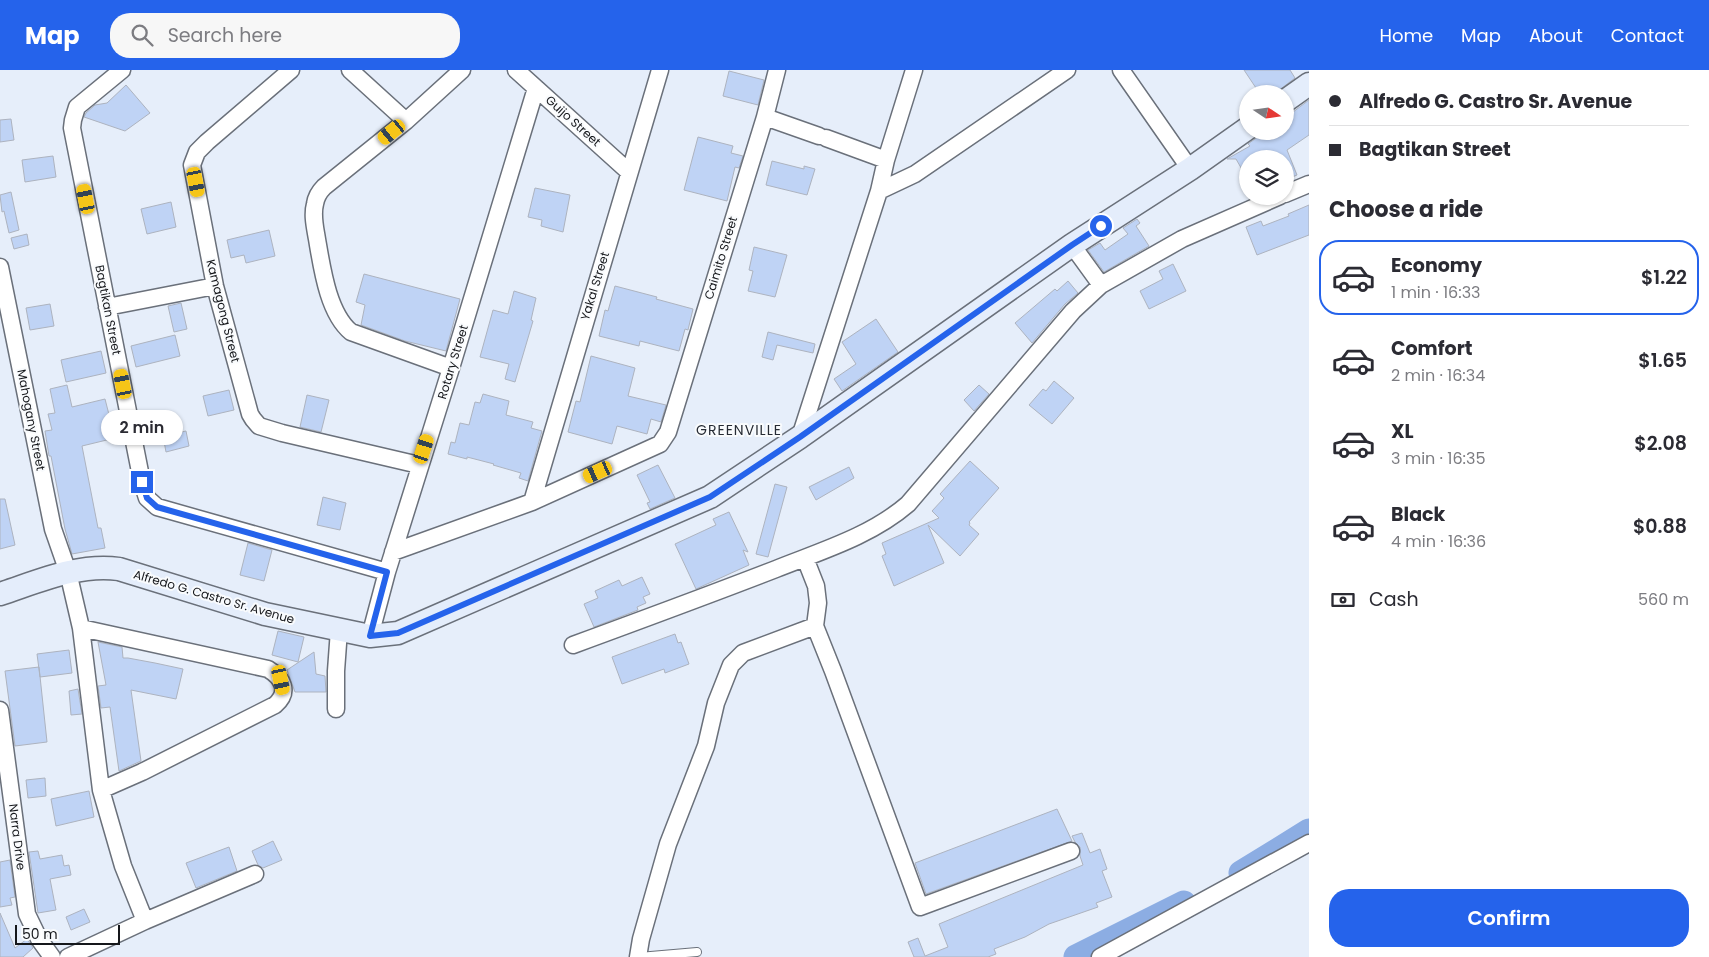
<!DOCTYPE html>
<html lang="en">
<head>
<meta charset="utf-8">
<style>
  body { margin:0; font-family:Poppins,sans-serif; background:#f7f7f7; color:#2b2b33; height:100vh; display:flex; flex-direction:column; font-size:19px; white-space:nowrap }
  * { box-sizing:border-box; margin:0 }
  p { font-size:16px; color:#7c7c81 }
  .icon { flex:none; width:28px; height:28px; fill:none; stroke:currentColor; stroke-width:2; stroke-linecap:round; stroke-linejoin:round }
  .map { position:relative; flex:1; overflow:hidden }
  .sheet { display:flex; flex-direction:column; background:#fff; width:400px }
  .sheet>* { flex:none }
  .banner { display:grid; align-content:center; height:110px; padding:0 20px; background:#fff }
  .needle { width:32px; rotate:103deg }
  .buttons { position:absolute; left:1239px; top:15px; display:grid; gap:10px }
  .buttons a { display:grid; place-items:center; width:55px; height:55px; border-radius:50%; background:#fff; box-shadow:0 1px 4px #0004; font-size:25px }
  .scale { position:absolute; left:15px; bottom:12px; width:105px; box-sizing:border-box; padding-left:5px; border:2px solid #15171b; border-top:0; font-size:14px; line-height:18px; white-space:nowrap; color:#15171b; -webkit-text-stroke:4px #f9fbfd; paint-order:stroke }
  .end { position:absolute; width:22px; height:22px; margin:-11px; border:6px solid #2563eb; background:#fff; box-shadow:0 0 0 2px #fff }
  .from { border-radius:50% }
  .bubble { position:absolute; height:35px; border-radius:18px; background:#fff; box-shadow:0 1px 4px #0004; font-size:16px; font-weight:600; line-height:35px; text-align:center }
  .car { position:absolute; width:15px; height:30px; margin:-15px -8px; border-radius:6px; box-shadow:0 0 4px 1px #0007; background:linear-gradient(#f5c518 24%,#345 0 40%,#f5c518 0 76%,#345 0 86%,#f5c518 0) }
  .banner b { display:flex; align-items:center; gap:18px; height:48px; font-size:19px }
  .banner b+b { border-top:1px solid #e1e1e2 }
  .banner i { width:12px; height:12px; background:#2b2b33 }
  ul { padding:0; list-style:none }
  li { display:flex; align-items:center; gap:15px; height:75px; margin:0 10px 8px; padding:0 10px; border:2px solid transparent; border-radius:20px }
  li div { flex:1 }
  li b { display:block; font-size:19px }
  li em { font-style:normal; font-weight:600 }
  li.current { border-color:#2563eb }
  li>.icon { width:45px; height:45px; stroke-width:1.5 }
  h2 { padding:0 20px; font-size:22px; line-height:60px }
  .pay { display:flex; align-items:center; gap:12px; height:55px; padding:0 20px; font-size:19px }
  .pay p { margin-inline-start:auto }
  .action { display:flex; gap:10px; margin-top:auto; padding:10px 20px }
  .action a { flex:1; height:58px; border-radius:20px; background:#2563eb; color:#fff; font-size:20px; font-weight:600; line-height:58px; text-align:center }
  header { display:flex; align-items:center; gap:30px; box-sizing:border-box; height:70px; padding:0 25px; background:#2563eb; color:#fff }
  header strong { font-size:24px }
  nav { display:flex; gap:28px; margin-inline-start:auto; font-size:18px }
  .search { width:350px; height:45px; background:#f7f7f7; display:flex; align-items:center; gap:12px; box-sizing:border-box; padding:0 18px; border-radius:20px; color:#7c7c81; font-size:19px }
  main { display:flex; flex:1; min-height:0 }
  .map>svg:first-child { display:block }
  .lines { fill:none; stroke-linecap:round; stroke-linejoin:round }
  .river { stroke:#8cade3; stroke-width:25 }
  .building { fill:#bfd3f5; stroke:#adb3bf }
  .lane-casing { stroke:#6a707a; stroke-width:10 }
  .street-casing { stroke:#6a707a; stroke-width:19 }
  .secondary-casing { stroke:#6a707a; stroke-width:25 }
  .lane { stroke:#fff; stroke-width:8 }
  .street { stroke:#fff; stroke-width:16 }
  .secondary { stroke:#e4edfb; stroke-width:22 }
  .route { stroke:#2563eb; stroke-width:6 }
  .labels { text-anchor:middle; stroke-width:4; stroke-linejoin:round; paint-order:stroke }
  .street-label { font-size:12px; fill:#15171b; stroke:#f9fbfd }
  .neighbourhood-label { font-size:14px; letter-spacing:1px; fill:#262b34; stroke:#f9fbfd }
</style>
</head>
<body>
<header>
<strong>Map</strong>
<div class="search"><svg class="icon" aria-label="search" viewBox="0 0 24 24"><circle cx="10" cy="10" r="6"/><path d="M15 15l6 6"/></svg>Search here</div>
<nav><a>Home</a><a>Map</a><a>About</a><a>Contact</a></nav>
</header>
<main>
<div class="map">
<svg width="1309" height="887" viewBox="0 0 1309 887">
  <rect width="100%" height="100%" fill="#e6eefa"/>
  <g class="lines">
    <!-- river -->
    <path class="river" d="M1241,803L1309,761
      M1076,887L1184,833"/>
  </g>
  <!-- building -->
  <path class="building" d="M1244,0H1290L1295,8L1274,24H1260Z
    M729,1L764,10L758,35L723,26Z
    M126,15L150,43L125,61L84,47L86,43L95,35L107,33Z
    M1309,30V65L1287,80L1297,105L1285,110V89H1248V110L1236,89H1227L1250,76L1248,74L1266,61H1285V44L1293,42Z
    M11,49L14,70L0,72V50Z
    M698,67L733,76L731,83L743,86L739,98L735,97L727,131L684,120Z
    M53,86L56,107L25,112L22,90Z
    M772,91L804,99V96L815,99L807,125L766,115Z
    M535,118L570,125L563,162L541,156L542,150L528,147Z
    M11,122L19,160L9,163L4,141L2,142L0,125Z
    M171,132L176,157L147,164L141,139Z
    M1309,135V165L1257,185L1246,157L1261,151L1263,156L1289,146L1288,144Z
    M1137,149L1140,153L1136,156L1149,176L1104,202L1088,180L1100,173L1105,180L1128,164L1123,158Z
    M269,160L275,186L246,193L244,185L231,188L227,170Z
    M27,164L29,175L14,179L11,168Z
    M754,177L787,185L775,227L748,221L753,201L749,200Z
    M1173,194L1186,221L1149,239L1140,221L1163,209L1159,201Z
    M364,204L460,229L446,281L405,271L361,255L365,235L356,232Z
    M1068,211L1078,223L1065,234L1032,273L1015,253L1055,219L1057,221Z
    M615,216L657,227L656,229L693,239L688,260L685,259L679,281L640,271L639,276L599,266L605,240L608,241Z
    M514,221L536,228L531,250L533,251L515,312L505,309L509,294L480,287L493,240L508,244Z
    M181,233L187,259L174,262L168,236Z
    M50,234L54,256L30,260L26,238Z
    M876,249L898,282L842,321L834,309L856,294L842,272Z
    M768,262L815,274L813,283L777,275L773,290L762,287Z
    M175,265L180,286L136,297L131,276Z
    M101,281L106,303L66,312L61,290Z
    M591,286L635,298L628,326L666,335L661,352L651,349L647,364L617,356L612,374L568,362L576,331L580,332Z
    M1054,311L1074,328L1052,354L1029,335L1043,319L1046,321Z
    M67,315L72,337L105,329L115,368L82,376L98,458H101L105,478L72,484L65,459L51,386H49L45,361L52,360L48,344L55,343L50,319Z
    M979,315L989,324L974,341L964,330Z
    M229,320L234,340L208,346L203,326Z
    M483,324L509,331L506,345L533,352L531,358L542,361L528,411L519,408L521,403L493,395L494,394L467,387V389L448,384L451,372L455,373L460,353L469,355L475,332L480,333Z
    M307,325L329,330L321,362L300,357Z
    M186,361L189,376L166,382L163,366Z
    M970,391L999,418L969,452L970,453L969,455L979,464L960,486L928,455L944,493L894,516L882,486L886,484L882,473L939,448L932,441L944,428L940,424Z
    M658,395L675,428L650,439L647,433L650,432L637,405Z
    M849,397L854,408L816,430L809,417Z
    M775,414L787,417L768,487L756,484Z
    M323,427L346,433L340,460L317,455Z
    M0,429H5L15,475L0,479Z
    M729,442L748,482L743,480L749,495L696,519L675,474L716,455L713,449Z
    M248,473L272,480L264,511L240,505Z
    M642,507L650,524L643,527L646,533L637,537L638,540L594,557L584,534L598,528L595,521L619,510L622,516Z
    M278,561L304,567L298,592L272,585Z
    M675,564L678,573L681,572L689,594L665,603L664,599L622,614L612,587Z
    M98,572L122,577L123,588H128L155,593L183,599L176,629L131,620L141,691L119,701L110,637L101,638L98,616L106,615Z
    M69,580L72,603L40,607L37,584Z
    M314,582L316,604L325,606L326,622H295L287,600Z
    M39,597L47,672L15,676L5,601Z
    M78,619L82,644L71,645L69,621Z
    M45,708L46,726L28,728L26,710Z
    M89,721L94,747L56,756L51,729Z
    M1057,739L1072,771L926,824L915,793Z
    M1082,763L1090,783L1100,779L1107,799L1102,801L1112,827L1096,833L1098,837L1049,854L1025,867L994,879L996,884L988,887H914L908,872L918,868L925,886L948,877L939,854L1083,795L1080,786V777L1075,772L1072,766Z
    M273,771L282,790L263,798L258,795L252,781Z
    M229,777L237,801L196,818L186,793Z
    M38,781L40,789L62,785L64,796L69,795L71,805L50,809L56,840L38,843L29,782Z
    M10,790L15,827L10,828L12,835L0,837V792Z
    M84,839L90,852L71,860L66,847Z
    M0,843L15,878L27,869L33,878L23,887H0Z"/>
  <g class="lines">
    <!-- lane casing -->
    <g class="lane-casing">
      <path id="lane" d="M639,887L697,882"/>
    </g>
    <!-- street casing -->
    <g class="street-casing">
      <path id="street" d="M122,0L77,37L73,50L72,58L142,412L147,428L157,437L387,502
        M291,0L207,72L197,82L192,95L215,216L250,344L253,349L259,356L282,363L419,395
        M350,0L406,51
        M516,0L629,102
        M1121,0L1190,99
        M765,47L819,66
        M826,68L886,90
        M879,121L915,104L1067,0
        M1285,124L1309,114
        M1072,175L1101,215
        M0,197L53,459L68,502L81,558L101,720L123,796L145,851
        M107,237L215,216
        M451,298L351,262C328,243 322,198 317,169C315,157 312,145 315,134C316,127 319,122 324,117L406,51L462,0
        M800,367L879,121L886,90L914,0
        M532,432L660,0
        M393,482L532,432L660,374L668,362L765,47L777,0
        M805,488L816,516L818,533L815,556L833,601L920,837L1071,781
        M81,558L268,599C283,608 290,622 275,635L142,702L101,720
        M370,566L387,502L451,298L536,18
        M573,575C641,550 709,525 776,499C821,481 871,466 908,434L1073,241L1101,215L1182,169L1280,126
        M336,639V601L339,560
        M0,640L27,844L39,869L52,887
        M68,887L145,851L255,804
        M638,887L641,869L668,774L706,676L716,633L731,595L743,583L815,556
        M1100,887L1309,773"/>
    </g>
    <!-- secondary casing -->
    <g class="secondary-casing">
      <path id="secondary" d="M1285,31L1309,14
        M0,524C37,512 79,493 119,499L265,544L370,566L398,563L710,427L800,367L1072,175L1190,99L1248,58"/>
    </g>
    <!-- lane -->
    <use href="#lane" class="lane"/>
    <!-- street -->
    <use href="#street" class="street"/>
    <!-- secondary -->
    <use href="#secondary" class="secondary"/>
  </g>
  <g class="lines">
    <!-- route -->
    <path class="route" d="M142,412L147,428L157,437L387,502L370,566L398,563L710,427L800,367L1072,175L1101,156"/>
  </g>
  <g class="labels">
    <!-- street labels -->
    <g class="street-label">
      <text transform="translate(573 51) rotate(42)" y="4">Guijo Street</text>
      <text transform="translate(721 188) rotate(-73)" y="4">Caimito Street</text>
      <text transform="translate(595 216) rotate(-73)" y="4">Yakal Street</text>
      <text transform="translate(108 240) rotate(79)" y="4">Bagtikan Street</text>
      <text transform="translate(223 241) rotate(76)" y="4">Kamagong Street</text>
      <text transform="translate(453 292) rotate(-73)" y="4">Rotary Street</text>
      <text transform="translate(31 350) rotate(79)" y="4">Mahogany Street</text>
      <text transform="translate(214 527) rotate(16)" y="4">Alfredo G. Castro Sr. Avenue</text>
      <text transform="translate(17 767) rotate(83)" y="4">Narra Drive</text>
    </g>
    <!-- neighbourhood labels -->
    <g class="neighbourhood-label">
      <text x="739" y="365">GREENVILLE</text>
    </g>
  </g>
</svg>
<div class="buttons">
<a><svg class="needle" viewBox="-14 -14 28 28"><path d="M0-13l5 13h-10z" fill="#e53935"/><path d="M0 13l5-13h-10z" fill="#7c7c81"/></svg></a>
<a><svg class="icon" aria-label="layers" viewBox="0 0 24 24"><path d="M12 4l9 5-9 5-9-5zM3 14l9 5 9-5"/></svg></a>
</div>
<div class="scale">50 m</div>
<i class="end from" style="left:1101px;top:156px"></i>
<i class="end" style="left:142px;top:412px"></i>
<div class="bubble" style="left:101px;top:340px;width:82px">2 min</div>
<i class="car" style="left:392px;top:62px;rotate:231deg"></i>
<i class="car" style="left:196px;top:112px;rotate:169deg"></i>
<i class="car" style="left:86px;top:129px;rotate:349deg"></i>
<i class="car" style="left:123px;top:314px;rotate:349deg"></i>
<i class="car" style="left:424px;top:379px;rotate:18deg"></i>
<i class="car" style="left:598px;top:402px;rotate:246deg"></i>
<i class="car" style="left:281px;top:610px;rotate:168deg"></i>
</div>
<section class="sheet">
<div class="banner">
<b><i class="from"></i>Alfredo G. Castro Sr. Avenue</b>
<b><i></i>Bagtikan Street</b>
</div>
<h2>Choose a ride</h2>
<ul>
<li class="current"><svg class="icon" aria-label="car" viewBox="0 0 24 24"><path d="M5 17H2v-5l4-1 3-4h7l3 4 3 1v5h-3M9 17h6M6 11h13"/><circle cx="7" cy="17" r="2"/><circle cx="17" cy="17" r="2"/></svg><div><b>Economy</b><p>1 min · 16:33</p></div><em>$1.22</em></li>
<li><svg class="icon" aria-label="car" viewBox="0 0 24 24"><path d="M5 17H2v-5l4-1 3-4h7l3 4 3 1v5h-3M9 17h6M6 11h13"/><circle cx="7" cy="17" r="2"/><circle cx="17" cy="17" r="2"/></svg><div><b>Comfort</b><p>2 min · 16:34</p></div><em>$1.65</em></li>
<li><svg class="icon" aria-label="car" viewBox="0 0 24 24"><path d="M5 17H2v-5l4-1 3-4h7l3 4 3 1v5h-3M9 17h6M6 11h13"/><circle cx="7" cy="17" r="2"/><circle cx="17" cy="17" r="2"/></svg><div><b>XL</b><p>3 min · 16:35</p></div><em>$2.08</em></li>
<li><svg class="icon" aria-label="car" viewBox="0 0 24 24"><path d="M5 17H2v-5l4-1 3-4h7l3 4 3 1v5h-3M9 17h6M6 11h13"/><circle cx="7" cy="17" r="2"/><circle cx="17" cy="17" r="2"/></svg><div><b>Black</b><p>4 min · 16:36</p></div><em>$0.88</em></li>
</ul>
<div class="pay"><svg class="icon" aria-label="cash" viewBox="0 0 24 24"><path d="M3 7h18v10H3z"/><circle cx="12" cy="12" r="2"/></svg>Cash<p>560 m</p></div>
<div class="action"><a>Confirm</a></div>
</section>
</main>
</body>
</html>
